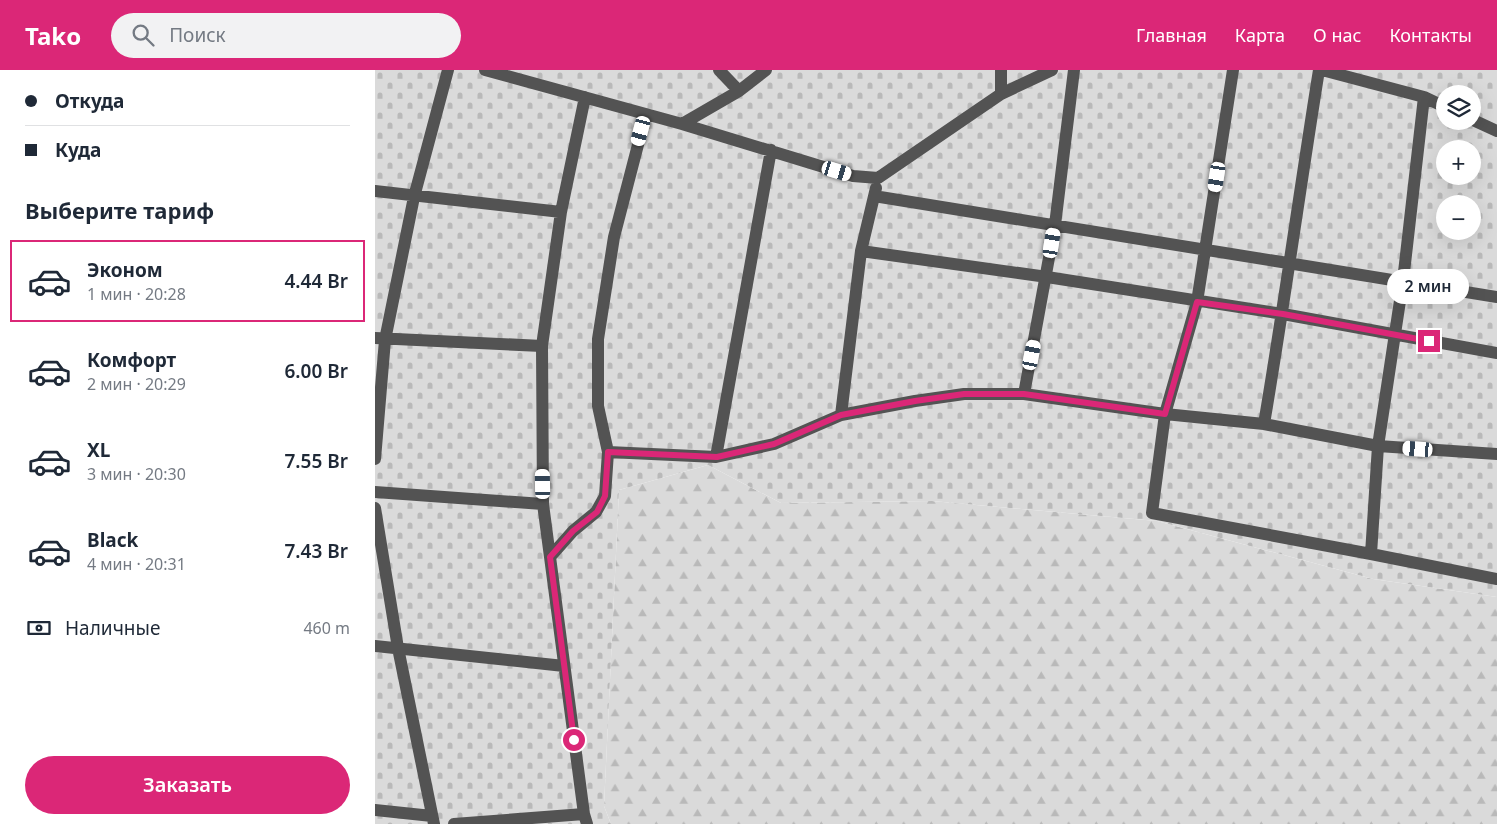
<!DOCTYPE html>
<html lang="ru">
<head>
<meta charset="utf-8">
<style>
  body { margin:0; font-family:"Noto Sans",sans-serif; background:#f2f2f3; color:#1f2937; height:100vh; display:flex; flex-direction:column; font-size:19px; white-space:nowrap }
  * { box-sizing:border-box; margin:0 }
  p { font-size:16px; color:#747a83 }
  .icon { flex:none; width:28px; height:28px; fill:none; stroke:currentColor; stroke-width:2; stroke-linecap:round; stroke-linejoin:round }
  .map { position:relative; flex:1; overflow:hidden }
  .panel { display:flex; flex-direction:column; background:#fff; width:375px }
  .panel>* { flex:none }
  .top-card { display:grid; align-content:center; height:110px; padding:0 25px; background:#fff }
  .tools { position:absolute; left:1061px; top:15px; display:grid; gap:10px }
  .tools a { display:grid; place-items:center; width:45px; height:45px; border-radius:50%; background:#fff; box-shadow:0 5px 20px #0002; font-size:25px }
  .end { position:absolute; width:22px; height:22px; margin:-11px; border:6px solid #db2777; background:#fff; box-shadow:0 0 0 2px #fff }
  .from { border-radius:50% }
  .bubble { position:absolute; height:35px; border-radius:18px; background:#fff; box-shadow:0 5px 20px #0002; font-size:16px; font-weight:600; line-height:35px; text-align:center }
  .car { position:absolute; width:15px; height:30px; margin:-15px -8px; border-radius:6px; box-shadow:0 0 4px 1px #0007; background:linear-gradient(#fff 24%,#345 0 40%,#fff 0 76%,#345 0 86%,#fff 0) }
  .top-card b { display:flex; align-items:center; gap:18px; height:48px; font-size:19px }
  .top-card b+b { border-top:1px solid #e0e1e3 }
  .top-card i { width:12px; height:12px; background:#1f2937 }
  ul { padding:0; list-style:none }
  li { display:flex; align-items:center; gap:15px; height:82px; margin:0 10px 8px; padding:0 15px; border:2px solid transparent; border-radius:0px }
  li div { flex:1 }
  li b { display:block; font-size:19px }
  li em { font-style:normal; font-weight:600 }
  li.active { border-color:#db2777 }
  li>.icon { width:45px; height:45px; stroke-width:1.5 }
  h2 { padding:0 25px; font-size:22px; line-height:60px }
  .pay { display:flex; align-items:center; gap:12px; height:55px; padding:0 25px; font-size:19px }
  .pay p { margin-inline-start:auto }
  .primary-button { display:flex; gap:10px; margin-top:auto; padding:10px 25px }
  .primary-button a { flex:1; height:58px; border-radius:30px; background:#db2777; color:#fff; font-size:20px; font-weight:600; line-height:58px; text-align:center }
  header { display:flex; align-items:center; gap:30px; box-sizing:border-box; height:70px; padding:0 25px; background:#db2777; color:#fff }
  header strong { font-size:24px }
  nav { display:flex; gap:28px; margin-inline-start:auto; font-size:18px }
  .search { width:350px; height:45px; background:#f2f2f3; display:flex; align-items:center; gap:12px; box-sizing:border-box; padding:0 18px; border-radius:28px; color:#747a83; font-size:19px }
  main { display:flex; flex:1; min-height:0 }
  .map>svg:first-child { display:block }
  .forest { fill:url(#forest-firs) }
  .cemetery { fill:url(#cemetery-stones); fill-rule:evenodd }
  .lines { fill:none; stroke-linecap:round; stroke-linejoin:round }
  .minor { stroke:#535353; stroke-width:12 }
  .route { stroke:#db2777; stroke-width:6 }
</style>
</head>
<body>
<header>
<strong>Tako</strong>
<div class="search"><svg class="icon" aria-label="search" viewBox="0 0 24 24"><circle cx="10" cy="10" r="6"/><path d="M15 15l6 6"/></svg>Поиск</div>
<nav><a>Главная</a><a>Карта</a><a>О нас</a><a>Контакты</a></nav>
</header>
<main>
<section class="panel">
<div class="top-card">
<b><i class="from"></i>Откуда</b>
<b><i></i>Куда</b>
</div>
<h2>Выберите тариф</h2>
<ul>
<li class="active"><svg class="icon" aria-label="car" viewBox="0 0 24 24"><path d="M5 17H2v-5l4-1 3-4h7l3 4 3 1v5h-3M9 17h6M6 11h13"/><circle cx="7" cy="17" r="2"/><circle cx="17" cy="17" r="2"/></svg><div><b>Эконом</b><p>1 мин · 20:28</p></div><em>4.44 Br</em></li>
<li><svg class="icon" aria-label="car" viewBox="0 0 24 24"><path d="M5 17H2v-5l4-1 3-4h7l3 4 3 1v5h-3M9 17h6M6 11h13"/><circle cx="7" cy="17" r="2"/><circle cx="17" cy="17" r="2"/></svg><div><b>Комфорт</b><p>2 мин · 20:29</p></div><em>6.00 Br</em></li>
<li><svg class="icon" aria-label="car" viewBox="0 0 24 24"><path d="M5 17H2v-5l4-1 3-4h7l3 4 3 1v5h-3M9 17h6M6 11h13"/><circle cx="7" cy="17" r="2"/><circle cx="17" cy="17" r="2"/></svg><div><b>XL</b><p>3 мин · 20:30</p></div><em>7.55 Br</em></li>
<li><svg class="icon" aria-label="car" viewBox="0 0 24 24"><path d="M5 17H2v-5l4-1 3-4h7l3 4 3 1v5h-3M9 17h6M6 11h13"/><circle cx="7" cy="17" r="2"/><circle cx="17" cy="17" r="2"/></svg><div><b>Black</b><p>4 мин · 20:31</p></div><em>7.43 Br</em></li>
</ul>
<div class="pay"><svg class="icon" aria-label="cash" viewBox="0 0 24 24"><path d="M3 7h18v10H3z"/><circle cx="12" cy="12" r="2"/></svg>Наличные<p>460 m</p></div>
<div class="primary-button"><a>Заказать</a></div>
</section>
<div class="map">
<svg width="1122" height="754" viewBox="0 0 1122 754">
  <defs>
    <pattern id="forest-firs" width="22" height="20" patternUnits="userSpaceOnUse" patternTransform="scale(1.25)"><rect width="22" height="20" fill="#dadada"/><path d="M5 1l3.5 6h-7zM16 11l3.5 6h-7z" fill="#b9b9b9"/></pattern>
    <pattern id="cemetery-stones" width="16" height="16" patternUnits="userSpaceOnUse" patternTransform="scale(1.25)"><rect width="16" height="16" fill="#dadada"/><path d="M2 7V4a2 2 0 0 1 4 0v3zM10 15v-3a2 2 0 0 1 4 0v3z" fill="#b9b9b9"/></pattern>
  </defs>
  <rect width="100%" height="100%" fill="#fff"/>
  <!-- forest -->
  <path class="forest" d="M333,395L406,433L557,431L782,451L998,509L1122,527V754H236L229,736L244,420Z"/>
  <!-- cemetery -->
  <path class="cemetery" d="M0,0H1122V527L998,509L782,451L557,431L406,433L333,395L244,420L229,736L236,754H0ZM1070,24H1098V51H1070ZM1070,79H1098V106H1070ZM1070,134H1098V161H1070Z"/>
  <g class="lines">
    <!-- minor -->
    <path class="minor" d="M110,0L307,54L478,106L503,108L626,24L677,0
      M344,0L364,21
      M858,0L822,232L790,344L777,443L996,484L1122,509
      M947,0L1049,27L1070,37
      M626,24V0
      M210,27L186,142L167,276L168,434L209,744L212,754
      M1098,50L1122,61
      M307,54L364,21L391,0
      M0,121L186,142
      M499,126L1122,227
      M486,181L672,207L908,244L1122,283
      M0,268L167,276
      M649,324L680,155L699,0
      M466,345L486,181L501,118
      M889,354C909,236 925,118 944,0
      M233,382L341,387L399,374L466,345L540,331L589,324H649L790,344L889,354L1003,376L1122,384
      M341,387L396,80
      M0,389L10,270L39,127L73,0
      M0,422L168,434
      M0,438L23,578L59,754
      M996,484L1003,376L1028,211L1049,27
      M175,487L198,461L221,442L230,426L233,382L223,336V269L239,167L271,44
      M0,576L189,596
      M0,740L57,746
      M79,754L209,744"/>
  </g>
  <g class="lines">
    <!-- route -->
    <path class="route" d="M199,670L175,487L198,461L222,442L230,426L233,382L342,387L399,374L466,345L540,331L589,324H649L790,344L822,232L908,244L1054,271"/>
  </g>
</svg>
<div class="tools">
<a><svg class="icon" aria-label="layers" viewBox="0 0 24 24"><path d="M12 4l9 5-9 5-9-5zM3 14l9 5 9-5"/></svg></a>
<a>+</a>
<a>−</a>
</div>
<i class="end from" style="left:199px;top:670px"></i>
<i class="end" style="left:1054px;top:271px"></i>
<div class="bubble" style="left:1012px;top:199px;width:82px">2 мин</div>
<i class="car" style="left:266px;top:61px;rotate:195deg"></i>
<i class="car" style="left:462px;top:101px;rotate:107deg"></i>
<i class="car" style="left:842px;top:107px;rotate:189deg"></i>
<i class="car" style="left:677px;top:173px;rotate:9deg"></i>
<i class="car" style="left:657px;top:285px;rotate:11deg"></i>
<i class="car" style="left:1043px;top:379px;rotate:274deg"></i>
<i class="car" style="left:168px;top:414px;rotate:359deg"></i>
</div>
</main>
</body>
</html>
